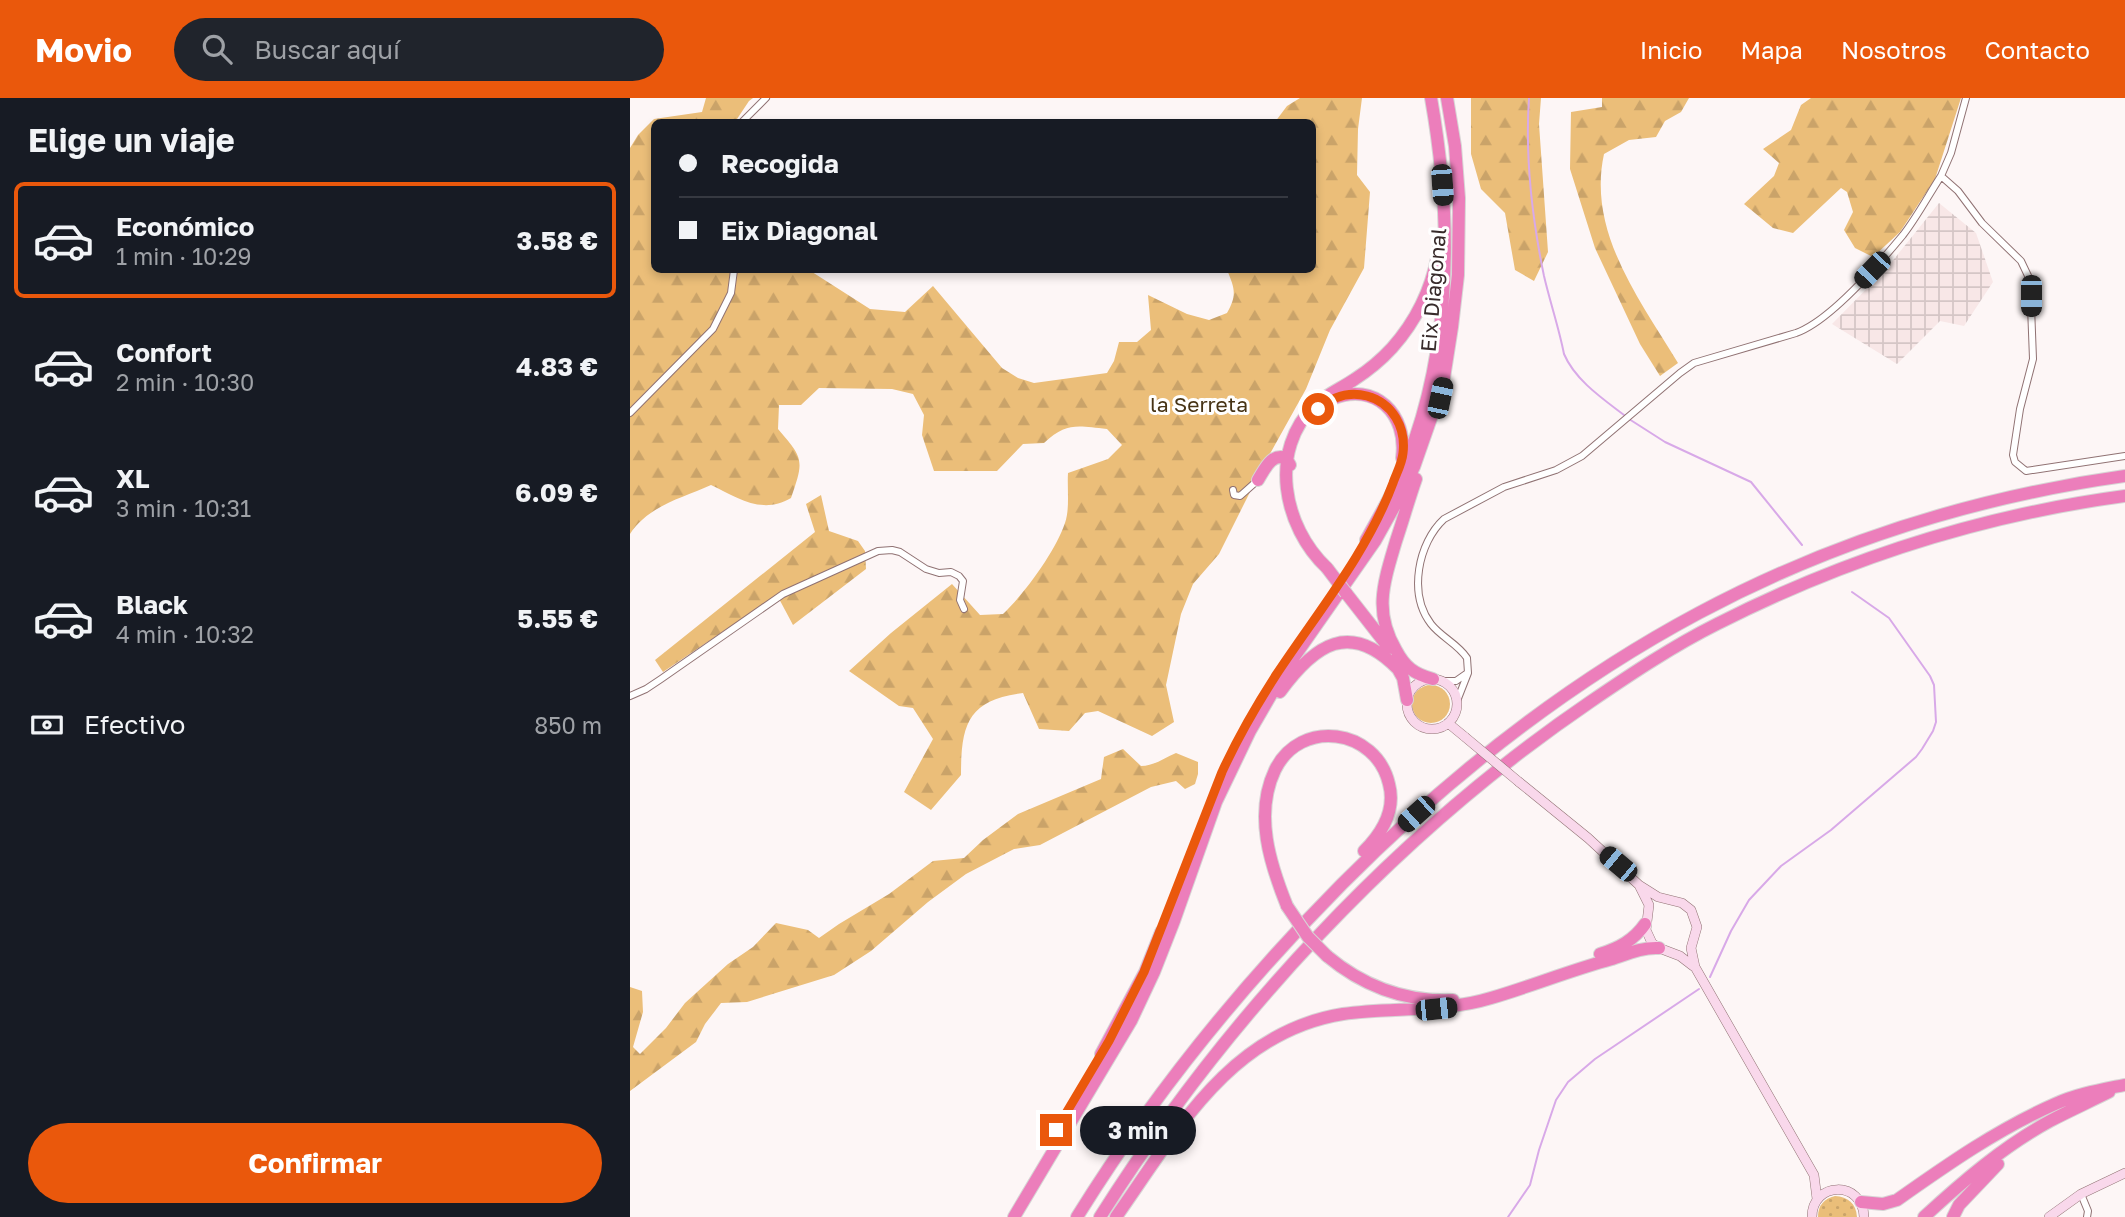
<!DOCTYPE html>
<html lang="es">
<head>
<meta charset="utf-8">
<style>
  body { margin:0; font-family:"Golos Text",sans-serif; background:#20242c; color:#f1f3f6; height:100vh; display:flex; flex-direction:column; font-size:26px; white-space:nowrap }
  * { box-sizing:border-box; margin:0 }
  p { font-size:23px; color:#9ea1a6 }
  .icon { flex:none; width:38px; height:38px; fill:none; stroke:currentColor; stroke-width:2; stroke-linecap:round; stroke-linejoin:round }
  .map { position:relative; flex:1; overflow:hidden }
  .side { display:flex; flex-direction:column; background:#171b24; width:630px }
  .side>* { flex:none }
  .guide { position:absolute; left:21px; top:21px; width:665px; height:154px; border-radius:10px; box-shadow:0 4px 10px #0003; display:grid; align-content:center; height:154px; padding:0 28px; background:#171b24 }
  .end { position:absolute; width:32px; height:32px; margin:-16px; border:9px solid #ea580c; background:#fff; box-shadow:0 0 0 4px #fff }
  .from { border-radius:50% }
  .bubble { position:absolute; height:49px; border-radius:24px; background:#171b24; box-shadow:0 4px 10px #0003; font-size:23px; font-weight:700; line-height:49px; text-align:center }
  .car { position:absolute; width:21px; height:42px; margin:-21px -10px; border-radius:9px; box-shadow:0 0 5px 2px #0007; background:linear-gradient(#222 24%,#8ab4d8 0 40%,#222 0 76%,#8ab4d8 0 86%,#222 0) }
  .guide b { display:flex; align-items:center; gap:24px; height:66px; font-size:26px }
  .guide b+b { border-top:2px solid #363941 }
  .guide i { width:18px; height:18px; background:#f1f3f6 }
  ul { padding:0; list-style:none }
  li { display:flex; align-items:center; gap:21px; height:116px; margin:0 14px 10px; padding:0 14px; border:4px solid transparent; border-radius:10px }
  li div { flex:1 }
  li b { display:block; font-size:26px }
  li em { font-style:normal; font-weight:700 }
  li.current { border-color:#ea580c }
  li>.icon { width:63px; height:63px; stroke-width:1.5 }
  h2 { padding:0 28px; font-size:32px; line-height:84px }
  .pay { display:flex; align-items:center; gap:18px; height:77px; padding:0 28px; font-size:26px }
  .pay p { margin-inline-start:auto }
  .primary-button { display:flex; gap:14px; margin-top:auto; padding:14px 28px }
  .primary-button a { flex:1; height:80px; border-radius:42px; background:#ea580c; color:#fff; font-size:28px; font-weight:700; line-height:80px; text-align:center }
  header { display:flex; align-items:center; gap:42px; box-sizing:border-box; height:98px; padding:0 35px; background:#ea580c; color:#fff }
  header strong { font-size:33px }
  nav { display:flex; gap:38px; margin-inline-start:auto; font-size:24px }
  .search { width:490px; height:63px; background:#20242c; display:flex; align-items:center; gap:18px; box-sizing:border-box; padding:0 24px; border-radius:38px; color:#9ea1a6; font-size:26px }
  main { display:flex; flex:1; min-height:0 }
  .map>svg:first-child { display:block }
  .industrial { fill:url(#industrial-grid) }
  .green { fill:#eabe79 }
  .forest { fill:url(#forest-firs) }
  .garden { fill:url(#garden-dots) }
  .lines { fill:none; stroke-linecap:round; stroke-linejoin:round }
  .stream { stroke:#d8a9e8; stroke-width:2 }
  .street-casing { stroke:#907273; stroke-width:8 }
  .secondary-casing { stroke:#907273; stroke-width:10 }
  .highway-casing { stroke:#d7d5d5; stroke-width:14 }
  .street { stroke:#fff; stroke-width:6 }
  .secondary { stroke:#f9d8eb; stroke-width:9 }
  .highway { stroke:#ec7ebb; stroke-width:12 }
  .secondary-bridge-casing { stroke:#907273; stroke-width:10; stroke-linecap:butt }
  .highway-bridge-casing { stroke:#d7d5d5; stroke-width:14; stroke-linecap:butt }
  .secondary-bridge { stroke:#f9d8eb; stroke-width:9 }
  .highway-bridge { stroke:#ec7ebb; stroke-width:12 }
  .route { stroke:#ea580c; stroke-width:9 }
  .labels { text-anchor:middle; stroke-width:6; stroke-linejoin:round; paint-order:stroke }
  .street-label { font-size:21px; fill:#382b2b; stroke:#fff }
  .park-label { font-size:21px; fill:#473416; stroke:#fff }
</style>
</head>
<body>
<header>
<strong>Movio</strong>
<div class="search"><svg class="icon" aria-label="search" viewBox="0 0 24 24"><circle cx="10" cy="10" r="6"/><path d="M15 15l6 6"/></svg>Buscar aquí</div>
<nav><a>Inicio</a><a>Mapa</a><a>Nosotros</a><a>Contacto</a></nav>
</header>
<main>
<section class="side">
<h2>Elige un viaje</h2>
<ul>
<li class="current"><svg class="icon" aria-label="car" viewBox="0 0 24 24"><path d="M5 17H2v-5l4-1 3-4h7l3 4 3 1v5h-3M9 17h6M6 11h13"/><circle cx="7" cy="17" r="2"/><circle cx="17" cy="17" r="2"/></svg><div><b>Económico</b><p>1 min · 10:29</p></div><em>3.58 €</em></li>
<li><svg class="icon" aria-label="car" viewBox="0 0 24 24"><path d="M5 17H2v-5l4-1 3-4h7l3 4 3 1v5h-3M9 17h6M6 11h13"/><circle cx="7" cy="17" r="2"/><circle cx="17" cy="17" r="2"/></svg><div><b>Confort</b><p>2 min · 10:30</p></div><em>4.83 €</em></li>
<li><svg class="icon" aria-label="car" viewBox="0 0 24 24"><path d="M5 17H2v-5l4-1 3-4h7l3 4 3 1v5h-3M9 17h6M6 11h13"/><circle cx="7" cy="17" r="2"/><circle cx="17" cy="17" r="2"/></svg><div><b>XL</b><p>3 min · 10:31</p></div><em>6.09 €</em></li>
<li><svg class="icon" aria-label="car" viewBox="0 0 24 24"><path d="M5 17H2v-5l4-1 3-4h7l3 4 3 1v5h-3M9 17h6M6 11h13"/><circle cx="7" cy="17" r="2"/><circle cx="17" cy="17" r="2"/></svg><div><b>Black</b><p>4 min · 10:32</p></div><em>5.55 €</em></li>
</ul>
<div class="pay"><svg class="icon" aria-label="cash" viewBox="0 0 24 24"><path d="M3 7h18v10H3z"/><circle cx="12" cy="12" r="2"/></svg>Efectivo<p>850 m</p></div>
<div class="primary-button"><a>Confirmar</a></div>
</section>
<div class="map">
<svg width="1495" height="1119" viewBox="0 0 1495 1119">
  <defs>
    <pattern id="industrial-grid" width="8" height="8" patternUnits="userSpaceOnUse" patternTransform="scale(1.75)"><rect width="8" height="8" fill="#f8e7e7"/><path d="M0 4h8M4 0v8" fill="none" stroke="#d5c6c6"/></pattern>
    <pattern id="forest-firs" width="22" height="20" patternUnits="userSpaceOnUse" patternTransform="scale(1.75)"><rect width="22" height="20" fill="#ebbe79"/><path d="M5 1l3.5 6h-7zM16 11l3.5 6h-7z" fill="#caa369"/></pattern>
    <pattern id="garden-dots" width="8" height="8" patternUnits="userSpaceOnUse" patternTransform="scale(1.75)"><rect width="8" height="8" fill="#eabe79"/><path d="M2 2h.1M6 6h.1" fill="none" stroke="#c9a369" stroke-width="1.8" stroke-linecap="round"/></pattern>
  </defs>
  <rect width="100%" height="100%" fill="#fdf6f6"/>
  <!-- industrial -->
  <path class="industrial" d="M1309,105L1346,135L1363,184L1334,228L1310,223L1267,266L1202,226L1256,171Z"/>
  <!-- green -->
  <path class="green" d="M782 606a19 19 0 1 1 38 0a19 19 0 1 1-38 0Z"/>
  <!-- forest -->
  <path class="forest" d="M76,0H123L119,3L105,24H24V172H179L240,211L275,214L303,188L372,270L388,280L404,285L477,275L484,263L489,244H507L521,232L518,197L557,216L579,222L597,215C607,197 605,191 597,172H682V24H645L657,8L670,0H732L728,31L727,77L740,94L734,170L700,232L676,291L632,370L589,456L563,486L551,516L536,587L544,624L522,638L468,613L455,615L439,633L409,631L393,595C338,602 331,626 331,677L301,712L274,694L303,641L283,610L269,608L219,573L261,535L322,486L350,517L373,516C395,495 425,454 435,425C440,411 437,390 438,375L478,361L492,347L477,331C447,328 437,324 414,345L393,346L367,373H304L292,337L294,317L283,296L262,291L189,290L171,307H149L148,331C174,361 174,362 161,400C132,417 108,400 81,387C52,400 18,408 0,436V50L8,37L24,21L72,14Z
    M841,0H911L909,26L918,154L904,183L885,172L875,115L851,91L841,56Z
    M972,0H1059L1051,14L1035,23L1026,39L999,42L974,56C957,134 1010,202 1048,265L1030,278L1010,246L965,150L940,71L941,14L972,9Z
    M1181,0H1331L1305,81L1270,134L1243,159L1225,150L1214,132L1223,114L1217,94L1211,90L1163,135L1143,130L1114,106L1144,78L1149,65L1133,51L1161,32L1171,7Z
    M191,397L199,433L228,443L235,453L236,471L163,527L147,497L33,574L25,562L185,434L176,406Z
    M493,651L511,668C524,668 534,660 546,655L568,664V676L565,686L555,691L546,683L521,689L410,747L384,751L336,776L298,804L241,853L204,877L117,904L91,905L75,926L66,944L0,993V889L12,893L13,914L3,949L10,956L36,930L55,905L98,866L123,849L146,825L178,832L189,840L209,826L259,796L303,763L334,760L353,742L388,716L471,681L474,659Z"/>
  <!-- garden -->
  <path class="garden" d="M1205,1098C1218,1099 1226,1105 1227,1119H1188C1188,1107 1194,1101 1205,1098Z"/>
  <g class="lines">
    <!-- stream -->
    <path class="stream" d="M899,0C895,59 902,120 914,178C920,204 929,230 934,256C945,282 973,301 994,317
      M999,321L1035,344L1121,384L1172,447
      M1080,879L1101,833L1119,802L1151,768L1201,732L1286,659L1292,651L1303,633L1306,624L1304,587L1300,578L1259,520L1222,494
      M878,1119L900,1087L909,1052L926,1002L938,984L965,961L1069,891"/>
    <!-- street casing -->
    <g class="street-casing">
      <path id="street" d="M1336,0L1321,55L1311,78L1328,93L1352,125L1391,163L1400,182L1403,261L1390,311L1383,357L1385,364L1396,373L1495,358
        M112,24L136,0
        M0,315L83,231L101,195L104,172
        M603,392L604,397L610,398L628,382
        M812,583H826L836,576
        M0,598L16,591L31,581L153,496L248,453L262,452L270,454L296,471L309,475L321,474L329,478L333,483L330,502L334,511
        M827,603L838,575L837,560C828,546 811,539 801,526C778,496 788,445 814,421L874,389L926,372L952,358L1050,275L1064,265L1166,235C1200,223 1249,166 1273,137C1287,119 1298,98 1311,78
        M1451,1096L1458,1113L1457,1119"/>
    </g>
    <!-- secondary casing -->
    <g class="secondary-casing">
      <path id="secondary" d="M777 606a25 25 0 1 1 50 0a25 25 0 1 1-50 0Z
        M818,625L835,639
        M889,684L958,740L1009,787L1028,799L1052,805L1061,812L1067,829L1061,850L1065,869L1184,1077L1187,1101
        M1010,789L1019,807L1016,832L1022,845L1029,850L1050,858L1063,868
        M1182,1119C1182,1083 1233,1082 1234,1119
        M1419,1119L1451,1096L1495,1075"/>
    </g>
    <!-- highway casing -->
    <g class="highway-casing">
      <path id="highway" d="M702,301C745,283 778,316 772,360
        M786,381C779,401 773,422 766,443C754,484 743,513 766,552C775,569 784,576 803,581
        M628,382C635,371 641,355 656,360L660,367
        M736,442C754,410 773,377 785,341C822,232 821,113 801,0
        M697,470C653,429 638,352 685,307C697,296 712,290 725,281C739,272 751,262 762,250C787,222 803,188 809,150
        M716,495L759,550
        M764,564L773,580L777,602
        M650,594C685,546 720,522 768,571
        M657,808C640,766 624,716 645,672C670,620 746,630 759,686C766,712 752,735 734,753
        M970,856C989,850 1004,842 1015,826
        M697,858C733,888 775,904 823,902
        M471,956L515,874L531,834
        M1231,1104L1253,1106L1267,1102C1318,1066 1368,1031 1425,1006C1447,996 1470,992 1494,987
        M384,1119L501,923L524,874L544,823L586,704L620,633L657,569L745,443L769,400L784,369L813,286L822,229L828,177L829,100L825,48L817,0
        M447,1119C522,998 612,887 712,786C934,563 1181,422 1495,378
        M470,1119C595,921 766,736 960,604C1001,576 1043,548 1087,526C1215,461 1353,417 1495,398
        M486,1119C546,1034 600,934 713,916C762,909 812,915 861,900C902,888 941,872 982,861C997,856 1013,849 1029,850
        M1294,1119C1333,1083 1374,1048 1420,1023C1439,1013 1459,1004 1479,994
        M1323,1119L1329,1107L1368,1066"/>
    </g>
    <!-- street -->
    <use href="#street" class="street"/>
    <!-- secondary -->
    <use href="#secondary" class="secondary"/>
    <!-- highway -->
    <use href="#highway" class="highway"/>
    <!-- secondary-bridge casing -->
    <g class="secondary-bridge-casing">
      <path id="secondary-bridge" d="M835,639L889,684"/>
    </g>
    <!-- highway-bridge casing -->
    <g class="highway-bridge-casing">
      <path id="highway-bridge" d="M697,470L716,495
        M657,808L678,839L697,858"/>
    </g>
    <!-- secondary-bridge -->
    <use href="#secondary-bridge" class="secondary-bridge"/>
    <!-- highway-bridge -->
    <use href="#highway-bridge" class="highway-bridge"/>
  </g>
  <g class="lines">
    <!-- route -->
    <path class="route" d="M426,1032L479,943L514,874L592,674C607,641 626,608 646,577C687,515 737,455 763,385C766,376 772,366 773,355C776,330 763,305 737,298C718,293 702,299 688,311"/>
  </g>
  <g class="labels">
    <!-- street labels -->
    <g class="street-label">
      <text transform="translate(804 192) rotate(-85)" y="7">Eix Diagonal</text>
    </g>
    <!-- park labels -->
    <g class="park-label">
      <text x="569" y="314">la Serreta</text>
    </g>
  </g>
</svg>
<i class="end from" style="left:688px;top:311px"></i>
<i class="end" style="left:426px;top:1032px"></i>
<div class="bubble" style="left:450px;top:1008px;width:116px">3 min</div>
<i class="car" style="left:812px;top:87px;rotate:176deg"></i>
<i class="car" style="left:1242px;top:172px;rotate:224deg"></i>
<i class="car" style="left:1401px;top:198px;rotate:180deg"></i>
<i class="car" style="left:810px;top:300px;rotate:12deg"></i>
<i class="car" style="left:786px;top:716px;rotate:228deg"></i>
<i class="car" style="left:988px;top:766px;rotate:310deg"></i>
<i class="car" style="left:806px;top:911px;rotate:84deg"></i>
<div class="guide">
<b><i class="from"></i>Recogida</b>
<b><i></i>Eix Diagonal</b>
</div>
</div>
</main>
</body>
</html>
